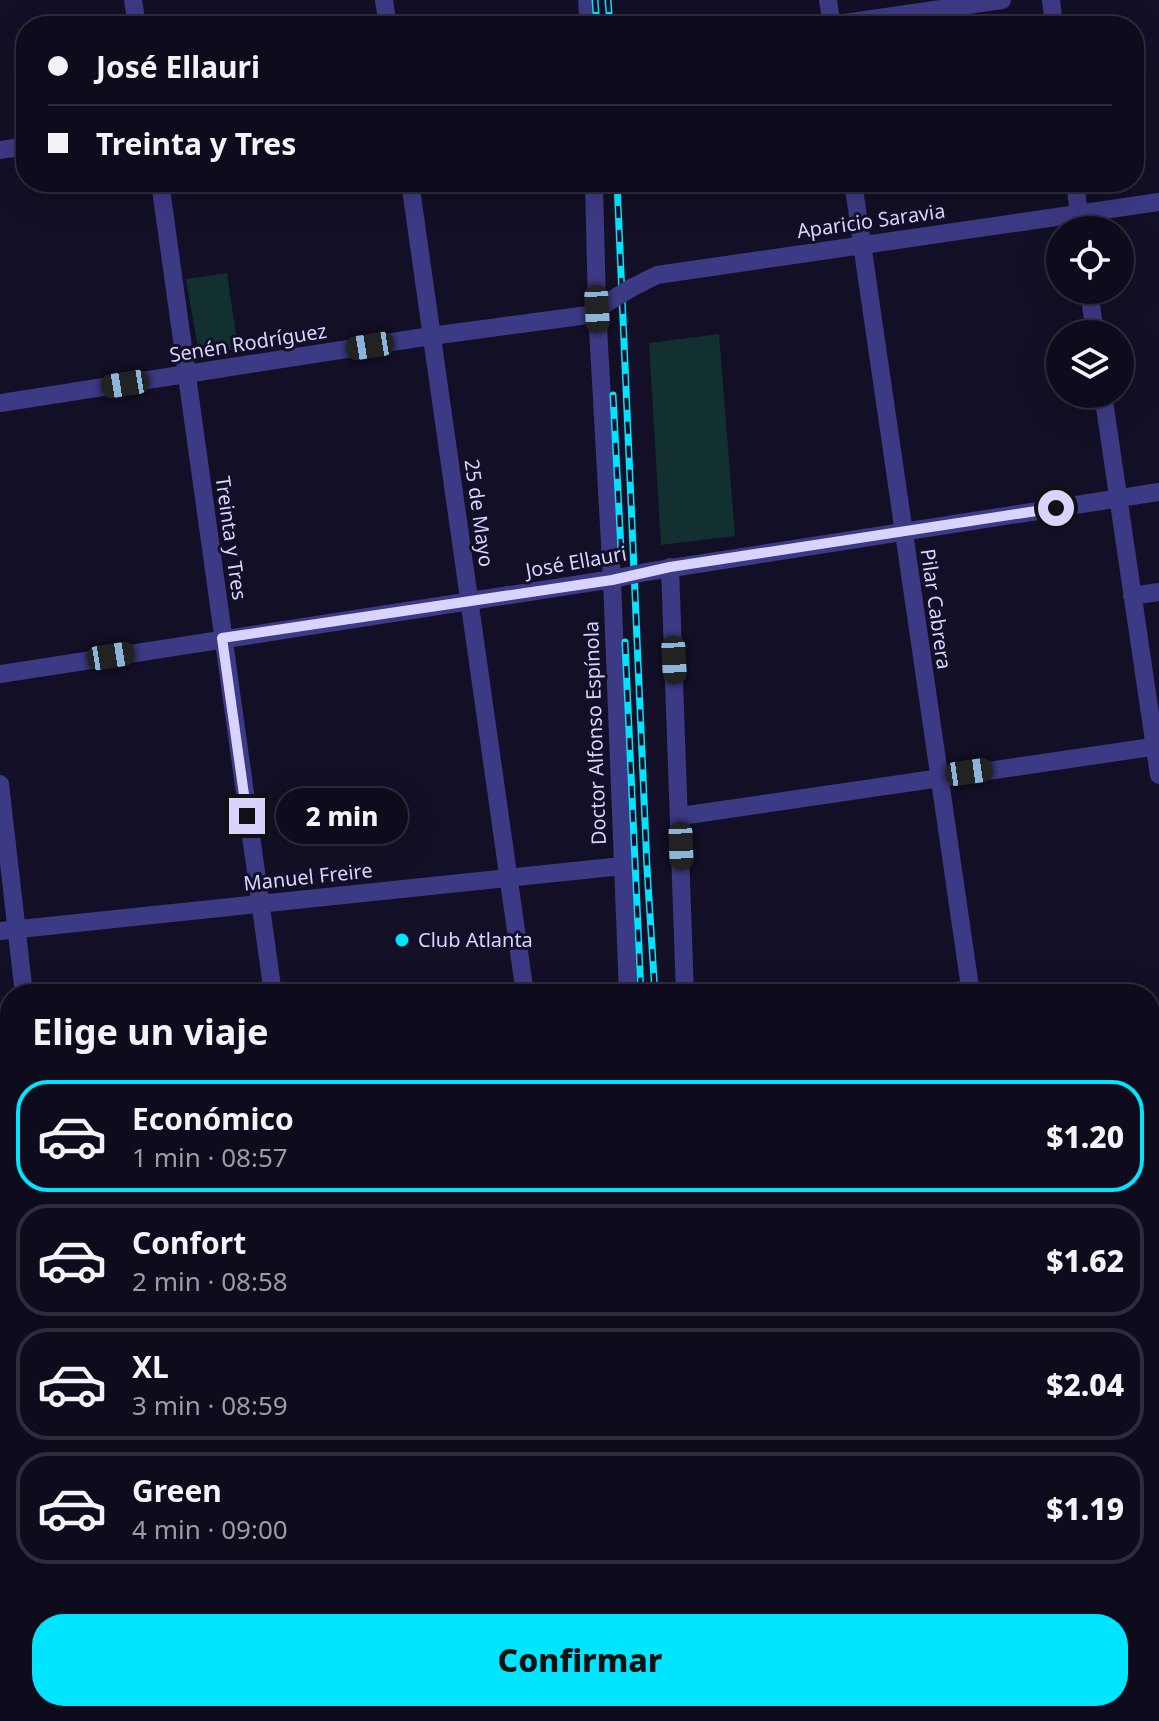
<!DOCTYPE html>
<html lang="es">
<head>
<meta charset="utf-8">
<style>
  body { margin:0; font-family:"Noto Sans",sans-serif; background:#171425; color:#f1f3f6; height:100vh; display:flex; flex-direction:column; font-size:30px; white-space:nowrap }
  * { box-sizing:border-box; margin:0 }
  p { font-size:26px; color:#9b9ba3 }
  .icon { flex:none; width:44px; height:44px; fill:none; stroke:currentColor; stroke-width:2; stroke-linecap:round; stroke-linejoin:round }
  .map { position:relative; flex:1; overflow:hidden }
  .details { position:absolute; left:0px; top:984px; width:1160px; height:738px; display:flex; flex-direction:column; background:#0e0b1c; border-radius:32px 32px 0 0; box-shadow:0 8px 32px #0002,0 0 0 2px #2e2b3b }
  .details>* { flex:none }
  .banner { position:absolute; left:16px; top:16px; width:1128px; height:176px; border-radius:32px; box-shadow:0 8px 32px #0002,0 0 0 2px #2e2b3b; display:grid; align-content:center; height:176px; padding:0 32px; background:#0e0b1c }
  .buttons { position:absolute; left:1046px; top:216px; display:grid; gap:16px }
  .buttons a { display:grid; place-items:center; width:88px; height:88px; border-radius:50%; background:#0e0b1c; box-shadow:0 8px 32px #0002,0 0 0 2px #2e2b3b; font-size:40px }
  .end { position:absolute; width:36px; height:36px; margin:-18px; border:10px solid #d9d4ff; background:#111; box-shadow:0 0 0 4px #111 }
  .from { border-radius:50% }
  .bubble { position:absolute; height:56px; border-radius:28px; background:#0e0b1c; box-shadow:0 8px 32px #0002,0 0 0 2px #2e2b3b; font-size:26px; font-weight:800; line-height:56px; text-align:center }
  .car { position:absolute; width:24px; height:48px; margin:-24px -12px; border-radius:10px; box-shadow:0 0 6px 2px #0007; background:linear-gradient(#222 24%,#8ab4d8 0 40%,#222 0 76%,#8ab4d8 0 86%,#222 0) }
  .banner b { display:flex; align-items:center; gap:28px; height:76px; font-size:30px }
  .banner b+b { border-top:2px solid #2e2b3b }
  .banner i { width:20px; height:20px; background:#f1f3f6 }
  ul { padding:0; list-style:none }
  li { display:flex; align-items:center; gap:24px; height:112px; margin:0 16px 12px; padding:0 16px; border:4px solid #2e2b3b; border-radius:32px }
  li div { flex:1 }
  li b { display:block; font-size:30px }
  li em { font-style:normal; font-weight:800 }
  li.active { border-color:#00e5ff }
  li>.icon { width:72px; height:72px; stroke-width:1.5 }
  h2 { padding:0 32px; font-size:36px; line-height:96px }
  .button { display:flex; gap:16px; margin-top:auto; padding:16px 32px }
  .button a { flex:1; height:92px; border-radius:32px; background:#00e5ff; color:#111; font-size:32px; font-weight:800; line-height:92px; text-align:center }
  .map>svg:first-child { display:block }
  .green { fill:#12302f }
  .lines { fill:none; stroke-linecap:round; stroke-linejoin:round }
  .minor { stroke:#3d3a85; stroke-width:18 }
  .rail-casing { stroke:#00e5ff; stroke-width:7 }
  .rail { stroke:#130f26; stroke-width:4; stroke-dasharray:12; stroke-linecap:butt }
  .minor-bridge { stroke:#3d3a85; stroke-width:18 }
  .route { stroke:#d9d4ff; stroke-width:10 }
  .poi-dot { fill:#00e5ff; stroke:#130f26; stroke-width:3 }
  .labels { text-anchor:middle; stroke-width:6; stroke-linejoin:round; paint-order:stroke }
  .street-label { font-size:20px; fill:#d9d4ff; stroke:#130f26 }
  .poi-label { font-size:20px; fill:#d9d4ff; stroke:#130f26; text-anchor:start }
</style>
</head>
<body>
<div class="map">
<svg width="1159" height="1721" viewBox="0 0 1159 1721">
  <rect width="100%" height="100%" fill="#130f26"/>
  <!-- green -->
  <path class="green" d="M227,273L238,349L199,354L186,279Z
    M719,334L735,536L661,545L649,343Z"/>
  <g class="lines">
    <!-- minor -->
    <path class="minor" d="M133,0L137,26
      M384,0L388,26
      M587,0L589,26
      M828,0L832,26
      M1051,0L1054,26
      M824,26L1002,0
      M0,150L26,146
      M160,182L273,994
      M410,182L525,994
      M594,182L597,309L612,580L628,994
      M853,182L971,994
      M1075,182L1081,230
      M631,288L657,275L1159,202
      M1089,290L1095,334
      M1103,394L1159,775
      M0,403L431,336L588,315L604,305
      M670,567L685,994
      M646,572L1159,492
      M1132,596L1159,592
      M0,674L613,579
      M0,784L24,994
      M681,816L1159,746
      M0,931L622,866
      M933,994L971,989
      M1150,1135L1159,1133
      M0,1185H10
      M1150,1299L1159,1297
      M0,1439L10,1438
      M1150,1579L1159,1578
      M0,1696L10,1695
      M101,1712L102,1721
      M376,1712L377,1721
      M629,1712L630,1721
      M719,1712V1721
      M886,1712L887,1721
      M1102,1712L1103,1721
      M644,1721L645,1712"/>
    <!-- rail casing -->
    <g class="rail-casing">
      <path id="rail" d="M595,0L597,26
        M608,0L610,26
        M617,182L647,868L655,994
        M613,395L621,550
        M625,642L641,994
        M686,1712L687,1721"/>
    </g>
    <!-- rail -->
    <use href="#rail" class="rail"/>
    <!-- minor-bridge -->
    <path class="minor-bridge" d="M605,304L631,288
      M613,579L646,572"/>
  </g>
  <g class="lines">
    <!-- route -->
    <path class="route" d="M247,816L222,638L612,580L670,567L1056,508"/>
  </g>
  <!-- markers -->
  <circle class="poi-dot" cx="402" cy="940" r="8"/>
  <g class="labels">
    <!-- street labels -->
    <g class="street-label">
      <text transform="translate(871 221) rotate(-8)" y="7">Aparicio Saravia</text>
      <text transform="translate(248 343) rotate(-9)" y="7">Senén Rodríguez</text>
      <text transform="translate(479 513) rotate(82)" y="7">25 de Mayo</text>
      <text transform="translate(231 538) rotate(82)" y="7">Treinta y Tres</text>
      <text transform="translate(576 562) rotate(-10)" y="7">José Ellauri</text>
      <text transform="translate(936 609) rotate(82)" y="7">Pilar Cabrera</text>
      <text transform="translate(595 733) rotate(-92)" y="7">Doctor Alfonso Espínola</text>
      <text transform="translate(308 877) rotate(-6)" y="7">Manuel Freire</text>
    </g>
    <!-- poi labels -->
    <g class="poi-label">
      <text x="418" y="947">Club Atlanta</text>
    </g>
  </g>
</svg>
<div class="buttons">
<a><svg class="icon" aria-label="locate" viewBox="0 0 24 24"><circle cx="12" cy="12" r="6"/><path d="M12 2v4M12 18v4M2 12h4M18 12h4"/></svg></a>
<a><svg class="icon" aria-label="layers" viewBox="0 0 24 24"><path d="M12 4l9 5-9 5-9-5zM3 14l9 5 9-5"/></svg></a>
</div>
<i class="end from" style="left:1056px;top:508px"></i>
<i class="end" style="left:247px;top:816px"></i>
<div class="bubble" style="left:276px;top:788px;width:132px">2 min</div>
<i class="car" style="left:597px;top:309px;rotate:177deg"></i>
<i class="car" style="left:370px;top:346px;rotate:261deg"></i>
<i class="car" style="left:125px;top:384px;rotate:261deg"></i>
<i class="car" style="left:111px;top:656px;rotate:81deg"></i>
<i class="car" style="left:674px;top:660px;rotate:177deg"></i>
<i class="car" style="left:969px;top:772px;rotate:82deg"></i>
<i class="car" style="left:681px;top:846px;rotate:178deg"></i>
<div class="banner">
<b><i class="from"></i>José Ellauri</b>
<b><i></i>Treinta y Tres</b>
</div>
<section class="details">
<h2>Elige un viaje</h2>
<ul>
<li class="active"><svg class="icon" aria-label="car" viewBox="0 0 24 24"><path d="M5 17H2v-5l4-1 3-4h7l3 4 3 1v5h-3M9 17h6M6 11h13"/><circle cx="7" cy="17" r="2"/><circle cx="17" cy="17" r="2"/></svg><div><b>Económico</b><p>1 min · 08:57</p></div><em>$1.20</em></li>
<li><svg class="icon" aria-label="car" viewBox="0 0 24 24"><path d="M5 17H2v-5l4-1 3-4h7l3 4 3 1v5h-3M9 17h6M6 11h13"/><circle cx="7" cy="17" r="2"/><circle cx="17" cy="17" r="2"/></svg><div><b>Confort</b><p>2 min · 08:58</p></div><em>$1.62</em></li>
<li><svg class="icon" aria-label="car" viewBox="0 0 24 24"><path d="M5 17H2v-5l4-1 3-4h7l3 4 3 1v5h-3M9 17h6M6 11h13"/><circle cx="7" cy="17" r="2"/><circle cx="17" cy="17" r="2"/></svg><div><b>XL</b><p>3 min · 08:59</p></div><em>$2.04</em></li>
<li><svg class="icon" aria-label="car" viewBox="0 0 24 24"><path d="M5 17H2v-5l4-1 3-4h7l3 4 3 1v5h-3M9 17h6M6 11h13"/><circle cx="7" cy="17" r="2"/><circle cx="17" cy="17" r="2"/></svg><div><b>Green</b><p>4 min · 09:00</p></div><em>$1.19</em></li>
</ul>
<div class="button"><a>Confirmar</a></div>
</section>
</div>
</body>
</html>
